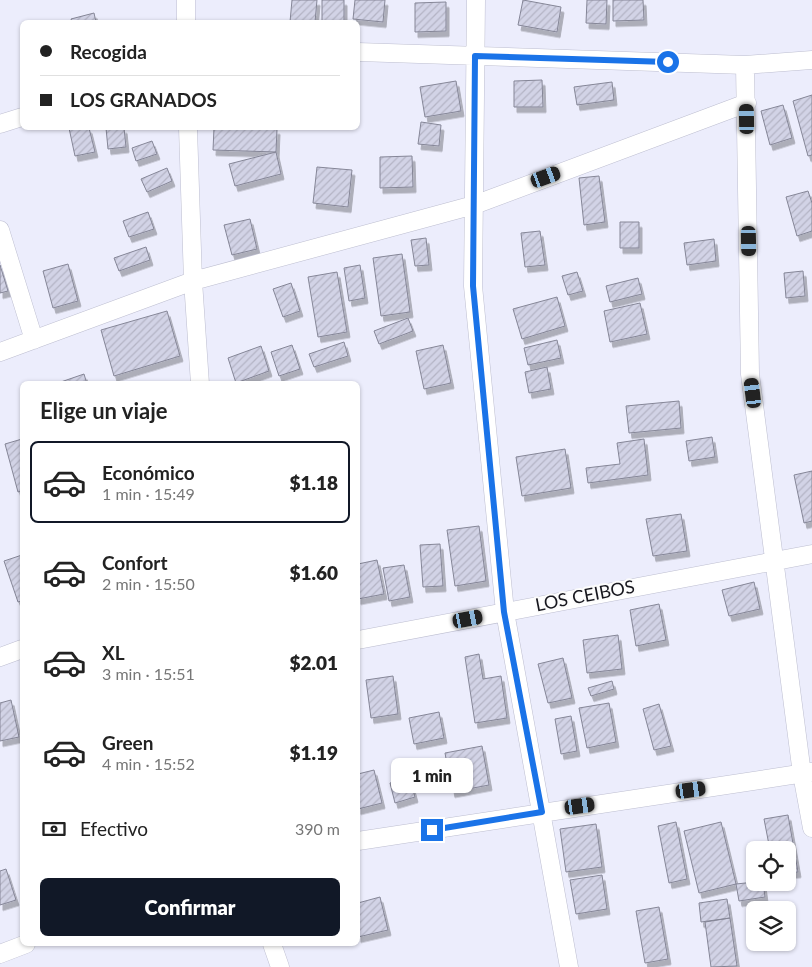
<!DOCTYPE html>
<html lang="es">
<head>
<meta charset="utf-8">
<style>
  body { margin:0; font-family:Lato,sans-serif; background:#f6f6f6; color:#222; height:100vh; display:flex; flex-direction:column; font-size:19px; white-space:nowrap }
  * { box-sizing:border-box; margin:0 }
  p { font-size:16px; color:#767676 }
  .icon { flex:none; width:28px; height:28px; fill:none; stroke:currentColor; stroke-width:2; stroke-linecap:round; stroke-linejoin:round }
  .map { position:relative; flex:1; overflow:hidden }
  .details { position:absolute; left:20px; top:381px; width:340px; height:565px; display:flex; flex-direction:column; background:#fff; border-radius:8px; box-shadow:0 1px 4px #0004 }
  .details>* { flex:none }
  .guide { position:absolute; left:20px; top:20px; width:340px; height:110px; border-radius:8px; box-shadow:0 1px 4px #0004; display:grid; align-content:center; height:110px; padding:0 20px; background:#fff }
  .fabs { position:absolute; left:746px; top:841px; display:grid; gap:10px }
  .fabs a { display:grid; place-items:center; width:50px; height:50px; border-radius:8px; background:#fff; box-shadow:0 1px 4px #0004; font-size:25px }
  .end { position:absolute; width:22px; height:22px; margin:-11px; border:6px solid #1a73e8; background:#fff; box-shadow:0 0 0 2px #fff }
  .from { border-radius:50% }
  .bubble { position:absolute; height:35px; border-radius:8px; background:#fff; box-shadow:0 1px 4px #0004; font-size:16px; font-weight:800; line-height:35px; text-align:center }
  .car { position:absolute; width:15px; height:30px; margin:-15px -8px; border-radius:6px; box-shadow:0 0 4px 1px #0007; background:linear-gradient(#222 24%,#8ab4d8 0 40%,#222 0 76%,#8ab4d8 0 86%,#222 0) }
  .guide b { display:flex; align-items:center; gap:18px; height:48px; font-size:19px }
  .guide b+b { border-top:1px solid #e0e0e0 }
  .guide i { width:12px; height:12px; background:#222 }
  ul { padding:0; list-style:none }
  li { display:flex; align-items:center; gap:15px; height:82px; margin:0 10px 8px; padding:0 10px; border:2px solid transparent; border-radius:8px }
  li div { flex:1 }
  li b { display:block; font-size:19px }
  li em { font-style:normal; font-weight:800 }
  li.selected { border-color:#111827 }
  li>.icon { width:45px; height:45px; stroke-width:1.5 }
  h2 { padding:0 20px; font-size:22px; line-height:60px }
  .pay { display:flex; align-items:center; gap:12px; height:55px; padding:0 20px; font-size:19px }
  .pay p { margin-inline-start:auto }
  .button { display:flex; gap:10px; margin-top:auto; padding:10px 20px }
  .button a { flex:1; height:58px; border-radius:8px; background:#111827; color:#fff; font-size:20px; font-weight:800; line-height:58px; text-align:center }
  .map>svg:first-child { display:block }
  .building { fill:url(#building-hatch); stroke:#858697; filter:url(#shadow) }
  .lines { fill:none; stroke-linecap:round; stroke-linejoin:round }
  .minor-casing { stroke:#bdbed0; stroke-width:19 }
  .minor { stroke:#fff; stroke-width:18 }
  .route { stroke:#1a73e8; stroke-width:6 }
  .labels { text-anchor:middle; stroke-width:4; stroke-linejoin:round; paint-order:stroke }
  .street-label { font-size:18px; fill:#17171e; stroke:#fcfcfc }
</style>
</head>
<body>
<div class="map">
<svg width="812" height="967" viewBox="0 0 812 967">
  <defs>
    <pattern id="building-hatch" width="6" height="6" patternUnits="userSpaceOnUse" patternTransform="scale(1.25)"><rect width="6" height="6" fill="#d2d3e6"/><path d="M-1 1l2-2M0 6l6-6M5 7l2-2" fill="none" stroke="#b4b4c5"/></pattern>
    <filter id="shadow"><feDropShadow dx="3" dy="5.5" stdDeviation="0" flood-color="#0004"/></filter>
  </defs>
  <rect width="100%" height="100%" fill="#ecedfc"/>
  <!-- building -->
  <path class="building" d="M292,0H317L315,22H290Z
    M322,0H344V21H322Z
    M355,0H385L383,22L353,19Z
    M523,0L561,7L557,32L518,25Z
    M587,0H607L606,24L586,23Z
    M613,0H643L644,20L613,21Z
    M446,2V31L415,32V3Z
    M94,13L96,22H72L71,19Z
    M542,80L543,107H514V81Z
    M456,81L461,111L425,117L420,87Z
    M612,82L614,100L577,105L574,87Z
    M812,95V155L808,156L793,101Z
    M783,105L792,138L770,145L761,111Z
    M421,122L441,125L439,146L418,144Z
    M69,128H89L95,152L75,156Z
    M106,128H124L126,147L108,149Z
    M214,128L277,129L276,152L213,150Z
    M152,141L157,154L136,161L132,148Z
    M276,152L281,174L235,186L229,164Z
    M412,156L413,187L380,188V157Z
    M317,167L352,170L348,207L313,203Z
    M167,168L172,181L147,192L141,179Z
    M599,176L605,222L584,225L579,178Z
    M808,191L812,203V231L797,236L786,197Z
    M148,212L154,229L129,237L123,221Z
    M250,219L257,249L232,255L224,225Z
    M620,222H639V248H620Z
    M540,231L545,265L525,267L521,233Z
    M426,238L429,265L415,266L411,240Z
    M714,239L716,261L687,265L684,243Z
    M146,247L150,260L119,271L114,258Z
    M402,254L410,312L381,316L373,258Z
    M68,264L78,301L53,308L43,271Z
    M0,265L8,291L0,293Z
    M360,265L365,298L349,301L344,268Z
    M803,271L805,296L786,298L784,273Z
    M337,272L347,332L318,337L308,277Z
    M577,272L583,291L568,295L562,276Z
    M638,278L642,294L610,302L606,286Z
    M291,283L300,311L283,317L273,289Z
    M557,297L565,326L522,339L513,309Z
    M640,303L647,334L610,342L604,311Z
    M167,311L180,356L114,376L101,330Z
    M408,318L413,331L379,344L374,331Z
    M557,340L561,358L528,365L524,348Z
    M344,342L348,356L314,367L309,354Z
    M292,345L300,369L279,376L271,352Z
    M443,345L451,383L424,389L416,351Z
    M261,346L269,371L236,383L228,358Z
    M547,367L551,389L529,393L525,372Z
    M84,374L87,384H55Z
    M679,401L681,428L629,433L626,406Z
    M712,437L715,457L689,461L686,441Z
    M22,439V491L18,492L5,444Z
    M644,439L648,475L588,483L586,468L620,464L617,443Z
    M565,449L571,488L522,496L516,457Z
    M812,471V521L804,523L794,475Z
    M681,514L687,551L653,556L646,519Z
    M479,526L486,581L455,586L447,530Z
    M440,544L443,586L423,587L420,545Z
    M22,555V601L18,602L4,561Z
    M377,560L384,594L358,599V564Z
    M404,565L410,597L389,601L383,568Z
    M754,582L760,609L729,616L722,590Z
    M659,604L666,640L636,646L630,610Z
    M618,635L622,669L587,673L583,640Z
    M479,654L483,679L501,676L507,718L475,723L465,657Z
    M563,658L572,698L548,703L538,664Z
    M393,676L398,714L371,718L366,680Z
    M612,681L614,689L591,696L588,688Z
    M11,700L19,737L0,741V703Z
    M609,703L616,742L587,748L579,708Z
    M659,704L671,746L654,750L643,709Z
    M439,712L444,738L414,744L409,718Z
    M571,716L577,751L561,754L555,719Z
    M482,746L489,785L452,792L445,753Z
    M374,770L382,803L358,809V774Z
    M410,778L415,797L395,803L390,783Z
    M788,815L798,872L788,873V850H770L764,819Z
    M676,822L687,879L669,883L658,826Z
    M721,822L736,884L699,893L684,831Z
    M596,824L602,867L566,872L560,829Z
    M6,869L16,900L0,905V871Z
    M602,875L607,909L576,914L570,880Z
    M755,882H763L765,897L739,901L736,884Z
    M380,897L388,930L358,937V903Z
    M727,899L730,918L701,922L699,903Z
    M659,907L668,959L645,963L636,911Z
    M730,918L737,966L711,967L705,922Z"/>
  <g class="lines">
    <!-- minor casing -->
    <g class="minor-casing">
      <path id="minor" d="M476,0L473,286L505,612L569,967
        M186,22V0
        M358,52L745,65L812,60
        M745,65L750,374L802,774L812,828
        M0,124L22,117
        M188,128L193,281L200,384
        M0,230L34,340
        M0,352L193,281L474,205L747,103
        M358,640L812,554
        M0,657L22,649
        M358,841L812,772
        M272,944L280,967
        M0,954L26,944"/>
    </g>
    <!-- minor -->
    <use href="#minor" class="minor"/>
  </g>
  <g class="lines">
    <!-- route -->
    <path class="route" d="M432,830L542,812L504,612L473,286L475,56L668,62"/>
  </g>
  <g class="labels">
    <!-- street labels -->
    <g class="street-label">
      <text transform="translate(585 596) rotate(-11)" y="6">LOS CEIBOS</text>
    </g>
  </g>
</svg>
<div class="fabs">
<a><svg class="icon" aria-label="locate" viewBox="0 0 24 24"><circle cx="12" cy="12" r="6"/><path d="M12 2v4M12 18v4M2 12h4M18 12h4"/></svg></a>
<a><svg class="icon" aria-label="layers" viewBox="0 0 24 24"><path d="M12 4l9 5-9 5-9-5zM3 14l9 5 9-5"/></svg></a>
</div>
<i class="end from" style="left:668px;top:62px"></i>
<i class="end" style="left:432px;top:830px"></i>
<div class="bubble" style="left:391px;top:758px;width:82px">1 min</div>
<i class="car" style="left:747px;top:119px;rotate:359deg"></i>
<i class="car" style="left:546px;top:177px;rotate:70deg"></i>
<i class="car" style="left:749px;top:241px;rotate:179deg"></i>
<i class="car" style="left:753px;top:393px;rotate:353deg"></i>
<i class="car" style="left:468px;top:619px;rotate:79deg"></i>
<i class="car" style="left:691px;top:790px;rotate:82deg"></i>
<i class="car" style="left:580px;top:806px;rotate:82deg"></i>
<div class="guide">
<b><i class="from"></i>Recogida</b>
<b><i></i>LOS GRANADOS</b>
</div>
<section class="details">
<h2>Elige un viaje</h2>
<ul>
<li class="selected"><svg class="icon" aria-label="car" viewBox="0 0 24 24"><path d="M5 17H2v-5l4-1 3-4h7l3 4 3 1v5h-3M9 17h6M6 11h13"/><circle cx="7" cy="17" r="2"/><circle cx="17" cy="17" r="2"/></svg><div><b>Económico</b><p>1 min · 15:49</p></div><em>$1.18</em></li>
<li><svg class="icon" aria-label="car" viewBox="0 0 24 24"><path d="M5 17H2v-5l4-1 3-4h7l3 4 3 1v5h-3M9 17h6M6 11h13"/><circle cx="7" cy="17" r="2"/><circle cx="17" cy="17" r="2"/></svg><div><b>Confort</b><p>2 min · 15:50</p></div><em>$1.60</em></li>
<li><svg class="icon" aria-label="car" viewBox="0 0 24 24"><path d="M5 17H2v-5l4-1 3-4h7l3 4 3 1v5h-3M9 17h6M6 11h13"/><circle cx="7" cy="17" r="2"/><circle cx="17" cy="17" r="2"/></svg><div><b>XL</b><p>3 min · 15:51</p></div><em>$2.01</em></li>
<li><svg class="icon" aria-label="car" viewBox="0 0 24 24"><path d="M5 17H2v-5l4-1 3-4h7l3 4 3 1v5h-3M9 17h6M6 11h13"/><circle cx="7" cy="17" r="2"/><circle cx="17" cy="17" r="2"/></svg><div><b>Green</b><p>4 min · 15:52</p></div><em>$1.19</em></li>
</ul>
<div class="pay"><svg class="icon" aria-label="cash" viewBox="0 0 24 24"><path d="M3 7h18v10H3z"/><circle cx="12" cy="12" r="2"/></svg>Efectivo<p>390 m</p></div>
<div class="button"><a>Confirmar</a></div>
</section>
</div>
</body>
</html>
